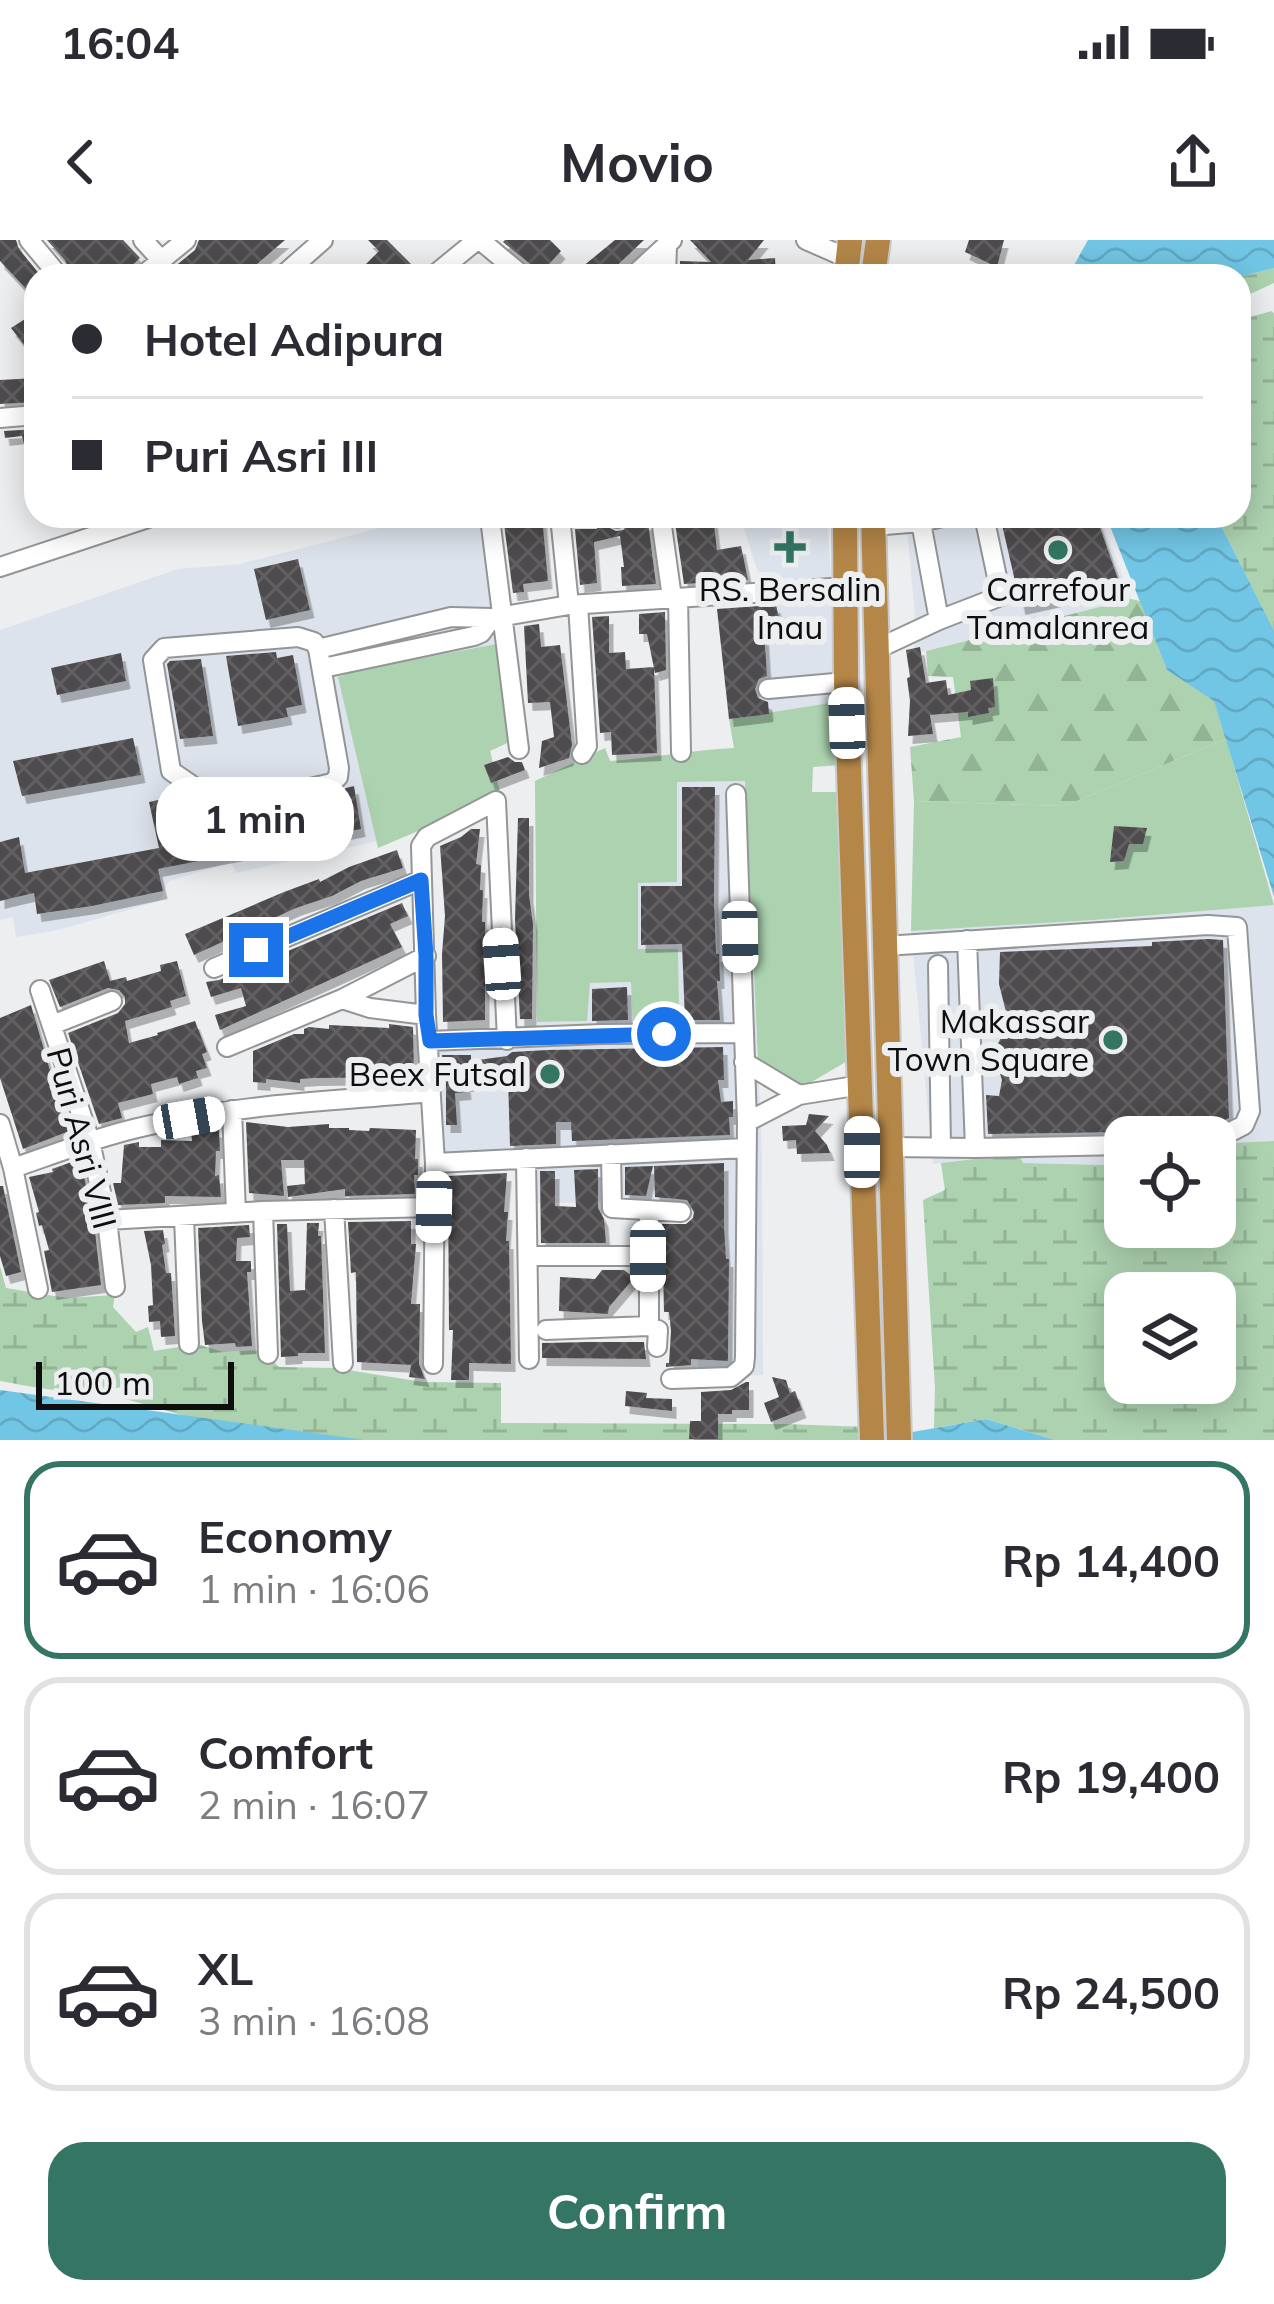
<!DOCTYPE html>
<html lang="en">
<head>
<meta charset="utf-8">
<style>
  body { margin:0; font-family:Mulish,sans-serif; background:#f2f2f3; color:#2b2b33; height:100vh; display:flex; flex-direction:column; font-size:45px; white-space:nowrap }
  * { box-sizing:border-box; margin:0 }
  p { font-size:39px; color:#7c7c81 }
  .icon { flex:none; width:66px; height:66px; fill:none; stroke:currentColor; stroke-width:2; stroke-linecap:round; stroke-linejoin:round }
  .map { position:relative; height:1200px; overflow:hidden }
  .details { display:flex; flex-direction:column; background:#fff; flex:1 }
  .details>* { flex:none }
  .banner { position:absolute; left:24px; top:24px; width:1227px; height:264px; border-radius:36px; box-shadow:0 6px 30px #0003; display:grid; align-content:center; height:264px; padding:0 48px; background:#fff }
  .controls { position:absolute; left:1104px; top:876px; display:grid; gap:24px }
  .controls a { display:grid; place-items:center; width:132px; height:132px; border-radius:24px; background:#fff; box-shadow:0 6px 30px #0003; font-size:60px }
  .scale { position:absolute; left:36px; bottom:30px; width:198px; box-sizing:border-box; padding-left:12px; border:6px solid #0e0e0f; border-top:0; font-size:33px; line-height:42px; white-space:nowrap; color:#0e0e0f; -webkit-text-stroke:9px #eceef0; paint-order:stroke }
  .end { position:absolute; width:54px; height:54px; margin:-27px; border:15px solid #1a73e8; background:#fff; box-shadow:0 0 0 6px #fff }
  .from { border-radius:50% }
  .bubble { position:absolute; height:84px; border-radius:36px; background:#fff; box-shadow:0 6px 30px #0003; font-size:39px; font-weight:700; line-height:84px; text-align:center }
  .car { position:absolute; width:36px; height:72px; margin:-36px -18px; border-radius:15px; box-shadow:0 0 9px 3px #0007; background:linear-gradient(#fff 24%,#345 0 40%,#fff 0 76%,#345 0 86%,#fff 0) }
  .banner b { display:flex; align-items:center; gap:42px; height:114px; font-size:45px }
  .banner b+b { border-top:3px solid #e1e1e2 }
  .banner i { width:30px; height:30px; background:#2b2b33 }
  ul { padding:21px 0 0; list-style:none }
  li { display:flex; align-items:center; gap:36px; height:198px; margin:0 24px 18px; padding:0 24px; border:6px solid #e1e1e2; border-radius:36px }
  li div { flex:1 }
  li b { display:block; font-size:45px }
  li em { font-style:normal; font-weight:700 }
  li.current { border-color:#347564 }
  li>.icon { width:108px; height:108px; stroke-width:1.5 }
  .action { display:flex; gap:24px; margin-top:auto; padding:24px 48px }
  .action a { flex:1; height:138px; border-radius:36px; background:#347564; color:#fff; font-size:48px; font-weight:700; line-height:138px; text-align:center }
  .status { display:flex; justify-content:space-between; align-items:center; height:84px; padding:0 60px; background:#fff; direction:ltr }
  .status svg { height:33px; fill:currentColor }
  header { display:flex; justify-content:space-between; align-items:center; height:156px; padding:0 48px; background:#fff; font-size:54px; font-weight:700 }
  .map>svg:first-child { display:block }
  .built { fill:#dde3ec }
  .green { fill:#acd2af }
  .forest { fill:url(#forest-firs) }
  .wetland { fill:url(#wetland-marsh); fill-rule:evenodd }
  .water { fill:url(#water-waves) }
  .building { fill:url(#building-cross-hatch); filter:url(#shadow) }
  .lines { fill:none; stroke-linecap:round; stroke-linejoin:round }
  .minor-casing { stroke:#949597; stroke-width:22 }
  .highway-casing { stroke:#cacaca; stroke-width:28 }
  .minor { stroke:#fff; stroke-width:18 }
  .highway { stroke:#b48648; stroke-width:24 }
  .route { stroke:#1a73e8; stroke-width:15 }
  .poi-dot { fill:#347564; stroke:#eceef0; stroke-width:4.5 }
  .labels { text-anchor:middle; stroke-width:12; stroke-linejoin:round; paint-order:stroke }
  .poi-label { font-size:33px; fill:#0e0e0f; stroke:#eceef0 }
  .street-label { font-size:33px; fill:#0e0e0f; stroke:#eceef0 }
</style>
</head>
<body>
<div class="status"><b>16:04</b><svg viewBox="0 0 49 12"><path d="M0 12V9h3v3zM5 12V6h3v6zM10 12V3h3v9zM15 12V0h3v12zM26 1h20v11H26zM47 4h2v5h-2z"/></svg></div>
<header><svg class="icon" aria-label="back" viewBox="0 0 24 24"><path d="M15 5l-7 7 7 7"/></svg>Movio<svg class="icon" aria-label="share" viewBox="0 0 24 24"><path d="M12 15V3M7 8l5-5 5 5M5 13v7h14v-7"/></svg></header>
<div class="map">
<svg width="1274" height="1200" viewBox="0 0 1274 1200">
  <defs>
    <pattern id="forest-firs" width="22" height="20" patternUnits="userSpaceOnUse" patternTransform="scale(3)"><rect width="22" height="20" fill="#acd2af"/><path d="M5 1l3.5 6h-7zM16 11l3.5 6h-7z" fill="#93b395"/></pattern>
    <pattern id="wetland-marsh" width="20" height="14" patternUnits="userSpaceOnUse" patternTransform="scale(3)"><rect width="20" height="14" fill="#acd2af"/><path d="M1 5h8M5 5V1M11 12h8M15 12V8" fill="none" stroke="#93b395"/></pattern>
    <pattern id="water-waves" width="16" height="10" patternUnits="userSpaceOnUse" patternTransform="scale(3)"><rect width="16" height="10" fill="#72c6e5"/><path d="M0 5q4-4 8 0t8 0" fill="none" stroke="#62a9c3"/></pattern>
    <pattern id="building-cross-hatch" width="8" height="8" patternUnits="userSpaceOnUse" patternTransform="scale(3)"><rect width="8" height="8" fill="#4e4c4d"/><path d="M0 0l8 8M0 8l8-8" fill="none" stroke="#636162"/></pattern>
    <filter id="shadow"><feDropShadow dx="4.5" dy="8" stdDeviation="0" flood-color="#0004"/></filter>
  </defs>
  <rect width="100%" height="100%" fill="#eceef0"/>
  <!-- built -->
  <path class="built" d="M426,276H482L507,402L358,430L339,438L377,601L236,633L231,622L169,641L159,661L58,690L16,697L13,677L0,680V390L178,329L240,324Z
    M740,276H827L831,338L761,342Z
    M906,276H1100L1131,359L914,414L915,377Z
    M836,359V462L729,479L717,369Z
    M746,541L762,915L763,1135L699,1137L689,972L622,962L530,963V926L428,928L424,797L538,793L537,782L586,781L589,743L631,742L638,710V642L677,641L676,542Z
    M1274,665V901L1215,904V897H1125V920L1110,921L1106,925L1023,923L1019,914L933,924L911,691L1094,680Z"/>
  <!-- green -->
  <path class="green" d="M507,402L520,497L490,511L501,556L378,608L338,437L358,430Z
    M836,462L841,525L813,527L812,552H836L849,820L803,847L758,819L745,541L677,542V642L638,643V709H678L679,776L633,781L631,742L590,743L587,781L537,782L535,541L605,508L610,521C652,518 692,510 734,508L729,479Z
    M1226,499L1274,665L1094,680L911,691L914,561L1065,566Z"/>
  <!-- forest -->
  <path class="forest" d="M1131,359L1140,361L1167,430L1214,460L1226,499L1065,566L914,561L910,507L961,497L953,437L928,436L926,411Z"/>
  <!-- wetland -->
  <path class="wetland" d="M1274,28V43L1239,59V37Z
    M1272,71L1274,74V392L1216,276H1239V80Z
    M1274,901V1200H1055L986,1179L934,1188L935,1148L923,960L945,950L941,923L1019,914L1023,923L1105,925L1110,921L1125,920V987H1215V904ZM1125,1053H1215V1143H1125Z
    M0,1026L6,1048L66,1058L115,1055L113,1067L136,1092L148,1087L154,1111L197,1104L223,1112L262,1110L279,1127L335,1128L423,1142L501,1143V1183L785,1184L867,1187L865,1200H271L122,1158L121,1147C83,1158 39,1148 0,1141Z"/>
  <!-- water -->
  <path class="water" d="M1088,0H1274V28L1239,37L1068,36Z
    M1106,276H1216L1274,391V657L1214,461L1167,430Z
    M0,1150L365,1200H0Z
    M986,1179L1055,1200H867Z"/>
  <!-- building -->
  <path class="building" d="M0,0H16L19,9L41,36H36V43L27,50L0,21Z
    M47,0H123L140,18L121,36H72L65,20Z
    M199,0H285L243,36H163L195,10Z
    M368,0H387L415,28L407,36H354L379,11Z
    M505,0H550L561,11L541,33L503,2Z
    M615,0H644L606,36H571Z
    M690,0H764L748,20L775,18L776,36H680V21L711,22Z
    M969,0H1004L997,27L965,12Z
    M926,24L929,36H890L891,30Z
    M36,72V120L11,88Z
    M36,138V162L0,164V140Z
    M36,189V221H30L27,203L24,204L22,196L5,198L4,191Z
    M503,276H542L548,341L523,344L524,352L513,353Z
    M674,276H713L717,310L741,306L748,340L684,344Z
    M1000,276H1096L1120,345L1021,367Z
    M604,279L606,286L616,291L623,290L629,284L648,282L656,344L622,346L621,327H624L620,296L594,302L597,343L580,345L575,289H597L595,280Z
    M298,319L310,370L266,380L254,329Z
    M776,365L781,386L764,389L767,436L759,439L755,449L758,458L768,462L769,474L729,479L717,369Z
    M665,372L666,430L655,433L647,394H639V374Z
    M609,376V413L625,412L626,429L654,427L657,513L612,515L611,492L600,493L592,377Z
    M539,384L541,407L560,405L572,505L569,518L539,528L542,501L554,497L550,462L528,463L524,386Z
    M920,407L926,443L946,440L948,455L971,450L970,441L993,438L995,467L988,468L989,473L968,477V472L930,475L933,494L908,496L910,461L907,438L910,437L906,410Z
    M276,412L277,418L293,415L302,465L286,468L288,477L238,486L226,416Z
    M121,413L126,441L57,455L51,428Z
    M201,419L213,496L180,499L167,424L170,421Z
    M133,498L141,535L22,556L13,521Z
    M508,517L515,522H522L525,530L491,543L484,525Z
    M354,546L361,589L158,629L163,651L92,666L37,674L34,653L0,661V602L19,597L25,633L159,608L149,562L182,555L197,573L198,578L220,582L335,556L346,548Z
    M682,547H715L714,660L716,714H719L720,741H717L720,780H685L682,704L641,705V646H682Z
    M518,578H529V655L533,684L532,779H520L515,679Z
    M1114,586L1147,588L1143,604H1129L1124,621L1110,622Z
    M471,589H480L476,624L481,625L480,650H483L482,682H485V780L443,782L442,714L445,676L440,606L461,597Z
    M397,610L403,628L361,641L332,656L296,668L194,715L185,694L284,652L319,639L320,642L349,627Z
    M402,663L408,676L390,684L402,707L220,790L215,775L246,766L241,748L211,757L206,742L219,740Z
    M1208,699L1223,700L1229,878L1209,888L1202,896L1136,897L1125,892L988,894L986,855L999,856L1002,840L996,821L997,805L1009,784L999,744L1000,712L1152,706V702Z
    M104,721L110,741L126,737L127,741L161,731L160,725L177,721L186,756L170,761L172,767L125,781L129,803L158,795L157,793L195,781L207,812L202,814L207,828L196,831L198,838L179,844L177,837L151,844L153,854L118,863L122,878L99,884L68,793L118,773L125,764V757L119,750L108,748L60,767L49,740Z
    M627,747L628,780L592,781V749Z
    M31,765L55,848L72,890L23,909L0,838V778Z
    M389,784L413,787L414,837L315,838L300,839V843L266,839V843L253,842V811L294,794H304V789L309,787L329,789V785L389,788Z
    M723,807L724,840H718L721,862L733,861V877H729L730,895L572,901L571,882H556V904L510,906L508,838L466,844L467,852L455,853L457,885H446V835H443L442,815H471V821L507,816L512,812L547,810Z
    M809,874L829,876L815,891L827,905L830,913L797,914L796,900L783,901L782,886L806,885Z
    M246,882L288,887L329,884V888H349V890L369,891L370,888L416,890L415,919H418V935H414L415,954L345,956V949L288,957L287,946L305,944L304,920H281L284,956L249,953Z
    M219,889L220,911H216L215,936L219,935L221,957L165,956V963L118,965L113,943H121L124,905L139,902V907H161V900L192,901L191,892Z
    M80,919L94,982L101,1045L52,1052L44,1011L49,1010L42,985L39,986L36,973L39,972L29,937L53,932L52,929Z
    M724,923V986L726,1019H729L728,1121L691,1119V1125L666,1127V1123H669L671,1091L669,1072H664L662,984H686L693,978L694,972L687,960L655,957L654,926Z
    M653,926L646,956L625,955V927Z
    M598,929V968L604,979L606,1003H541L540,931H555V966L576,967L574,930Z
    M507,933L504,972H508L506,1001H509L511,1124L469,1123V1140H451L453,1090H449L448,936Z
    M0,946H3L21,1032L6,1036L0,1016Z
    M411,981V1004H416L411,1064H420L419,1124L425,1139L409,1137L411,1125L357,1122L356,1032L351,1033L348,982Z
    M307,983H319L318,996H321L325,1113H298V1116L281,1117L277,984H287L290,1051L305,1050Z
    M249,985L250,997L237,998L236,1021H251V1032H247L252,1106L236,1107L235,1103L205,1105L202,1081L198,988Z
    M163,990L165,1004L162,1005L166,1033H171L175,1096L161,1097L160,1081L149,1082L148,1066L153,1065L151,1025L144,991Z
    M602,1030H624L634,1038L609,1067L608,1074L559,1071L560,1037L595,1039Z
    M588,1102H644L646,1119L542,1118V1103Z
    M772,1137L786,1140L790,1153L795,1151L802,1170L771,1182L764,1163L779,1157Z
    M746,1142H749V1170H732V1174H718V1199H689L690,1181H701V1152L731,1150Z
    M626,1151L647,1153L646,1158L672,1159V1171L625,1166Z"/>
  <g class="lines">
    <!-- minor casing -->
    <g class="minor-casing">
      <path id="minor" d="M29,0L59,36
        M143,0L162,21
        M480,0L523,36
        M806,0L847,18
        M142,36L186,0
        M282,36L323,0
        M433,36L477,0
        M633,36L672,0
        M666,36L667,5
        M0,178L36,175
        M560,276L569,365
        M617,276V278
        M490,278L519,509
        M661,279L672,358
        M921,282L939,380
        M130,284L154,276
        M873,286L921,282L947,276
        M0,327L130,284V276
        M678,358L681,512
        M578,365L587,506L582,514
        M298,397L314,402L318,409L339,528L338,537L332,543L218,569L209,566L193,546L171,531L153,420L164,408Z
        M318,409L451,377L492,378L569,365L846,347
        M877,409L939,380L1001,356L984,276
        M323,428L474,396L481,393L492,378
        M768,449L846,442
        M967,700L975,908
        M885,706L1208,685L1237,687L1250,871L1244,885L1215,900
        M938,725L941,907
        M214,728L421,640
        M40,750L90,901L107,980L115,1047
        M342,759L370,768L426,775
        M52,785L112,761
        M429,801L602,794L743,793
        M227,807L342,759L426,716
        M744,822L799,855
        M232,870L236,973
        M747,882L799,855L861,845
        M0,884L13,928L38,1049
        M891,907L975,908L1125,905
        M611,914L612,968L681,972
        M526,918L529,1119
        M435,923L746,908
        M13,928C57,913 101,896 146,886C239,864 336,861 431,852
        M334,969L343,1123
        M649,970V1086L658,1090L657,1107
        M263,971L268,1114
        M184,977L189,1104
        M107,980L263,971L434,967
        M528,1016H648
        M546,1090L649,1086
        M433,1124L435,923L426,775L421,606L427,597L496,561L507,800
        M671,1139L731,1137L744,1126L745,1117L747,882L736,554"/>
    </g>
    <!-- highway casing -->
    <g class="highway-casing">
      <path id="highway" d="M846,36L850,0
        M873,36L878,0
        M845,276L846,442L872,1200
        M873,276L899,1200"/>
    </g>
    <!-- minor -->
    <use href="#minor" class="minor"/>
    <!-- highway -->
    <use href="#highway" class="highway"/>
  </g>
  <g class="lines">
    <!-- route -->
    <path class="route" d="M256,710L421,640L426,716V775L430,801L664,794"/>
  </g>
  <!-- markers -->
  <g class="poi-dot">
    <path d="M784 289h12v12h12v12h-12v12h-12v-12h-12v-12h12z"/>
    <circle cx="1058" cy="310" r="12"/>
    <circle cx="1113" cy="800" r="12"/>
    <circle cx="550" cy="834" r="12"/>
  </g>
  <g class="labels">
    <!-- poi labels -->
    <g class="poi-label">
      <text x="790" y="361">RS. Bersalin<tspan x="790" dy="38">Inau</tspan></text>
      <text x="1058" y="361">Carrefour<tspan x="1058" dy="38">Tamalanrea</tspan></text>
      <text x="1089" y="793" text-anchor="end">Makassar<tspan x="1089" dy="38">Town Square</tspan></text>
      <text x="526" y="846" text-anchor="end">Beex Futsal</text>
    </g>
    <!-- street labels -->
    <g class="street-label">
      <text transform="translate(82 898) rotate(75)" y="12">Puri Asri VIII</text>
    </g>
  </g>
</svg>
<div class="controls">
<a><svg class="icon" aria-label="locate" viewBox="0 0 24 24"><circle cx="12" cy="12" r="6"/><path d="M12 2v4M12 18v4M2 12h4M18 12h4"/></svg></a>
<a><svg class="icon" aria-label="layers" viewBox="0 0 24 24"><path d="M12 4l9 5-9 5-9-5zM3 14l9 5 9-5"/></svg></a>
</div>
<div class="scale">100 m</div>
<i class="end from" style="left:664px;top:794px"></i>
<i class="end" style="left:256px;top:710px"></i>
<div class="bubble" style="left:156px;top:537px;width:198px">1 min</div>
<i class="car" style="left:847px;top:483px;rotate:358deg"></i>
<i class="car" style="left:740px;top:697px;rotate:179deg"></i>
<i class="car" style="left:502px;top:724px;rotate:356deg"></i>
<i class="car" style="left:189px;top:878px;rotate:80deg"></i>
<i class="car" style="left:862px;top:912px;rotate:0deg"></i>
<i class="car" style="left:434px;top:967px;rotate:181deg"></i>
<i class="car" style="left:648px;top:1016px;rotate:180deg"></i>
<div class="banner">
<b><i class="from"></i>Hotel Adipura</b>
<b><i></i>Puri Asri III</b>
</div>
</div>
<section class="details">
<ul>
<li class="current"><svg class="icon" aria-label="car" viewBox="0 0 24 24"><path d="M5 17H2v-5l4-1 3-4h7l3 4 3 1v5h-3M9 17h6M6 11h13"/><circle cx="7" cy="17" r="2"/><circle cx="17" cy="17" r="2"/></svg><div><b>Economy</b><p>1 min · 16:06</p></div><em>Rp 14,400</em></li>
<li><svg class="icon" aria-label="car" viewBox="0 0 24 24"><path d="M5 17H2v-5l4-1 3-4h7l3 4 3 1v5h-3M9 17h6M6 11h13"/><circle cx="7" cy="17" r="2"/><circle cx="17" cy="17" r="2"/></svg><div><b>Comfort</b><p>2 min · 16:07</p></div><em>Rp 19,400</em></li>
<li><svg class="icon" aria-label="car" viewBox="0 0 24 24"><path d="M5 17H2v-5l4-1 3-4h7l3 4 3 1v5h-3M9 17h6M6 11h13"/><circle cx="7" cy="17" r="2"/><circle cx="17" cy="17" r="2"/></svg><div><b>XL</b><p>3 min · 16:08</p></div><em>Rp 24,500</em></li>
</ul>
<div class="action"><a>Confirm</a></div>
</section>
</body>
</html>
